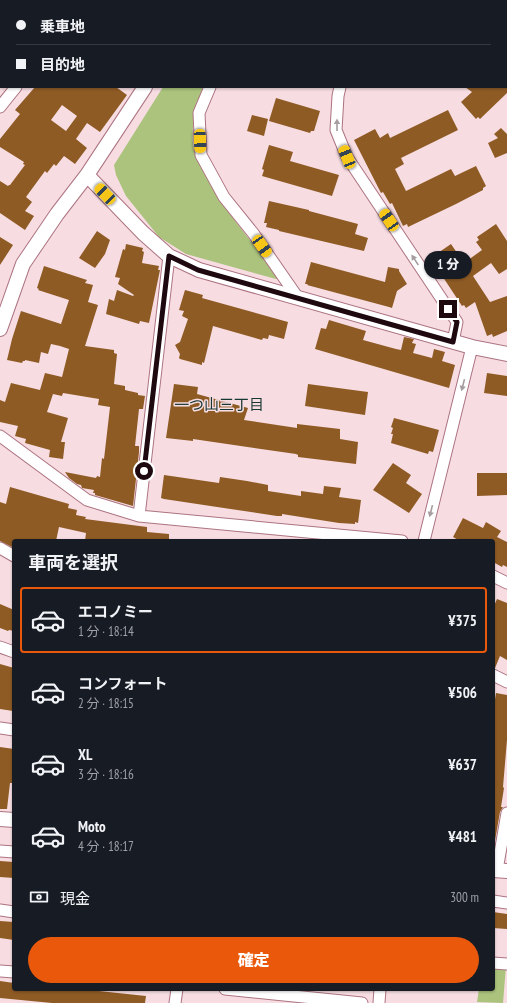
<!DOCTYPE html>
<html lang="ja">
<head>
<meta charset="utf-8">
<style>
  body { margin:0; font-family:"PT Sans Narrow","Noto Sans JP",sans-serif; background:#242831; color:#f1f3f6; height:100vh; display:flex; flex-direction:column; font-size:15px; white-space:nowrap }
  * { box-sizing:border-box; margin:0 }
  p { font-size:13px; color:#9ea1a6 }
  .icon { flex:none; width:22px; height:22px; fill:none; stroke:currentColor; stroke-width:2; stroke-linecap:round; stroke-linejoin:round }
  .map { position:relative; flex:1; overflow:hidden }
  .details { position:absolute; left:12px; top:539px; width:483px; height:452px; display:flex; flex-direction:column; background:#171b24; border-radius:4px; box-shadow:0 1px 3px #0004 }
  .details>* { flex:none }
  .banner { position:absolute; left:0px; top:0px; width:507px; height:88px; box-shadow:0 1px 3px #0004; display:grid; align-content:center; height:88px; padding:0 16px; background:#171b24 }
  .end { position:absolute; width:18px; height:18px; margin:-9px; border:5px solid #1e090f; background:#fff; box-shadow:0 0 0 2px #fff }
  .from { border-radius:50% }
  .bubble { position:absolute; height:28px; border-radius:14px; background:#171b24; box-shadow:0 1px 3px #0004; font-size:13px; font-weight:800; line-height:28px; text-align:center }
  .car { position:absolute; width:12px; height:24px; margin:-12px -6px; border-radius:5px; box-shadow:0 0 3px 1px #0007; background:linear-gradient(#f5c518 24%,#345 0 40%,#f5c518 0 76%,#345 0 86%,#f5c518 0) }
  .banner b { display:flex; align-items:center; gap:14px; height:38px; font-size:15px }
  .banner b+b { border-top:1px solid #363941 }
  .banner i { width:10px; height:10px; background:#f1f3f6 }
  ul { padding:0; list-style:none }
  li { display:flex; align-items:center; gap:12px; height:66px; margin:0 8px 6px; padding:0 8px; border:2px solid transparent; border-radius:4px }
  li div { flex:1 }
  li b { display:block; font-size:15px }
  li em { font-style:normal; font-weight:800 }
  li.current { border-color:#ea580c }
  li>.icon { width:36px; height:36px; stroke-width:1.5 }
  h2 { padding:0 16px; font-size:18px; line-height:48px }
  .pay { display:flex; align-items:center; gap:10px; height:44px; padding:0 16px; font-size:15px }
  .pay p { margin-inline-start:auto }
  .primary-button { display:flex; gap:8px; margin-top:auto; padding:8px 16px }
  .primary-button a { flex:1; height:46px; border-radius:24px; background:#ea580c; color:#fff; font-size:16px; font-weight:800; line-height:46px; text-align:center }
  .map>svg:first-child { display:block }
  .green { fill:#abc37c }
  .building { fill:#8f5b24; fill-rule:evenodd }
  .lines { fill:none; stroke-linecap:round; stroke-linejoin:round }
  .minor-casing { stroke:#ac7381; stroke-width:13 }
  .tertiary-casing { stroke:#ac7381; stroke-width:16 }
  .minor { stroke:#fff; stroke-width:11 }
  .tertiary { stroke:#fff; stroke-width:14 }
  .oneway { fill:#a59d9f }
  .route { stroke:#1e090f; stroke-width:5 }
  .labels { text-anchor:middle; stroke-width:3; stroke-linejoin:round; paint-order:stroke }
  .neighbourhood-label { font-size:15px; fill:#163732; stroke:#f7dde2 }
</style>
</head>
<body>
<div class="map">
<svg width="507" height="1003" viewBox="0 0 507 1003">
  <rect width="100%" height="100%" fill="#f7dde2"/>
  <!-- green -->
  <path class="green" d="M163,87H203C197,107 191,123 193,144C194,157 202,169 208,180C229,216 255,247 282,278L276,279L186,254L159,237L126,196L116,175L114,165Z
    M493,965L506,966L503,1003L477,1002L479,989H493Z"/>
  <!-- building -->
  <path class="building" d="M35,87H116L127,95L100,132L87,123L76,139L87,148L75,164L64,156L56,166L54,164L47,173L45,171L26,197L32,202L25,211L34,216L25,230L0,213V181L8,186L9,185H10L25,165L23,164L24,162L0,147V139L20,114L15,110ZM62,105L77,116L66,131L51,120Z
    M465,87H507V93L480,119L478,117L476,119L461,102L472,92Z
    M276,98L320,111L314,131H311L310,133L269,121Z
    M448,110L458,130L401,158L404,164L395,169L406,191L451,169L455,176L476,166L486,186L483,188V190L456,204L408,227L407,224L403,226L392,203L390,204L383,192L381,193L354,140L375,129L380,138L388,133L390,138Z
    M252,115L268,119L264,136L247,131Z
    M501,128L507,134V153L495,158L488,143L498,138L494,134Z
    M269,145L293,152L290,161L339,175L332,196L262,176L264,170L262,169Z
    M269,201L309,210V211L358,224L355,234L368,238L364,251L279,231V230L266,227L267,223H264Z
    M496,224L507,241V269L499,274L491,263L473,276L490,302L507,296V331L493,337L492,334L487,336L475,302L466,308L464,305L462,306L433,262L434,261L432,257L451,244L464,263L482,250L476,242L479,240L477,237Z
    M97,231L110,240L105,254L95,268L79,258Z
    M0,237L13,245L0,265Z
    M126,244L143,248L142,251L144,252L142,263L159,266L158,270H160L149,323L140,321L139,324L106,314L109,299L114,301L117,290L133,296L134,295L118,284L120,278L115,277L123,249L125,250Z
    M311,262L385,282L388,267L399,269V271L407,284L397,291L392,308L389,307L307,285L308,284H305Z
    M44,266L87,280L85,283L93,285L88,302L98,305L85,346L114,350V353L117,354L114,384L125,386V390L138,393V395L145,396L143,409H139L135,446H139V452L133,506L95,495V493H93L94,490L82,488L81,485L77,484L69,478L65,472L96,478L97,476L100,477L102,458L104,459L110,407L98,405L99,399L63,393L62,396L53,394L47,412L68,418L61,442H65L63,459L49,457L50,450L25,443L26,439L15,436L18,426L0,422V400L5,402L11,383L40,390L45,373L62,377L69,349L60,346L51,344L48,354L41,352L39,363L25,360V361H23L22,363L7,360L12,339L21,311L61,324L69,300L38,290L39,289L37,288Z
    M185,290L203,295L202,298L288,322L284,339L269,335L268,339L263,338L262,340L213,326L204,363L202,362V365L180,359L179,358L180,354L175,345L180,342L188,319L182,316L184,311L179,310Z
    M329,320L366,331L363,340L396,349L401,350L404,337L414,339L412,343L416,344L413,353L432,358L434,349L445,352L442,361L455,365L449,388L315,349L321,328L326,329Z
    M487,373L507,376V396L484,393Z
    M174,384L198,387L197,394L248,408L244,420L297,428V424L340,429V439L358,442L356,464L298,457V455L296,454L193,439V441L166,438Z
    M308,384L368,392L365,415L305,406Z
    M394,418L439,430L433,452L429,451L428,454L391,443L393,434H391L393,428L391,427Z
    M393,463L411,475L406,483L422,494L409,513L373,490Z
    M477,473H507V495L477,496Z
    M164,475L219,483L220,477L247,481L268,485V491L301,496V491L323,494L324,486L341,488L339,497L361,500L358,523L355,522V524L339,523L282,514V516H277L164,499L161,498Z
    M10,487L69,504L68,508L77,510L76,515L86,517L85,519L147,527V532L169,534V541L129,540V541H85L86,533L59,527L56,541H14V548L0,541V502L6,504Z
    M463,518L483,528L486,522L501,531L497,537L507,542V567L503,565L502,567L493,562V541H460L453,537Z
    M497,599L507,603V660L500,656L495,668H493V608Z
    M0,604L14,610V631L9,630L8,631L0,628Z
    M0,664L14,668V702L13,711L0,709Z
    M496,693L507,695V740L503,787L504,788L501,807H503L500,812L493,852V712Z
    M0,747L14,749L13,772L14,773V783H10L7,809H0Z
    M0,861L14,862V878L0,877Z
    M493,912L507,914V929L493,928Z
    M0,921L14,922V940L0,938Z
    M0,981L14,983V989H80L146,996L145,1003H52L0,998Z"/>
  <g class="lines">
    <!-- minor casing -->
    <g class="minor-casing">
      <path id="minor" d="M70,1V0
        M269,1L270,0
        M362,1V0
        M0,35H1
        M210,87L199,113L201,155L224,197L253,233L298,298
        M340,87L338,96L336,130L347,157L457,322L453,342
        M0,107L16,87
        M0,436L87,500L139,516L402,541
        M139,516L169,256
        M424,541L472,347
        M0,548L14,556
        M493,576L507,583
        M0,647L14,652
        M493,675L507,682
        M0,728L14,730
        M0,851L14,852
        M497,870L507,813
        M493,901L507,903
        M0,910L14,912
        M493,963L507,964
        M0,971L14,972
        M225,989L362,1003
        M175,1003L177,989
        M379,1003L380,989"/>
    </g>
    <!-- tertiary casing -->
    <g class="tertiary-casing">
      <path id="tertiary" d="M187,1L188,0
        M87,175L143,233L169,256L199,270L472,347L507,354
        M0,329L23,264L57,214L87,175L145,87
        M0,819L14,820
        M493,870L507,871"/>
    </g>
    <!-- minor -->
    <use href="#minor" class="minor"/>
    <!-- tertiary -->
    <use href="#tertiary" class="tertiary"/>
  </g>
  <!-- one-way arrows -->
  <defs><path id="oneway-solid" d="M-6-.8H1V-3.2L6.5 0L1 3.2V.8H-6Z"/></defs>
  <g class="oneway">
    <use href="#oneway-solid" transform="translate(337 125) rotate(-90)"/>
    <use href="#oneway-solid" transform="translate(415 260) rotate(-124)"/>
    <use href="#oneway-solid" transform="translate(463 385) rotate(104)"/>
    <use href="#oneway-solid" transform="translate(431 511) rotate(104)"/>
  </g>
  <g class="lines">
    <!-- route -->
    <path class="route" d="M144,471L169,256L198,270L453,342L457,322L448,309"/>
  </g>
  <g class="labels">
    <!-- neighbourhood labels -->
    <g class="neighbourhood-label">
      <text x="219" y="410">一つ山三丁目</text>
    </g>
  </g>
</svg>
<i class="end from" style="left:144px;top:471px"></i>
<i class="end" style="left:448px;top:309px"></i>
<div class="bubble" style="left:424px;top:251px;width:48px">1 分</div>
<i class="car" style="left:200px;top:141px;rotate:178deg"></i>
<i class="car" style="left:347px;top:157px;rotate:338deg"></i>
<i class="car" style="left:105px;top:194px;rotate:316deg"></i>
<i class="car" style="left:389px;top:220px;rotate:326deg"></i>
<i class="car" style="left:262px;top:246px;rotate:145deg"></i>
<div class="banner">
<b><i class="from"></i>乗車地</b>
<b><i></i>目的地</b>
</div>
<section class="details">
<h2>車両を選択</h2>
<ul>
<li class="current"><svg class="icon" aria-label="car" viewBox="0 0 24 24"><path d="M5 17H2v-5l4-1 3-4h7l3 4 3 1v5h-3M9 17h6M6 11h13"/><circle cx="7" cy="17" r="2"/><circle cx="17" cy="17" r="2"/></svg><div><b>エコノミー</b><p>1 分 · 18:14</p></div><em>¥375</em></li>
<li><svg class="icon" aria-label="car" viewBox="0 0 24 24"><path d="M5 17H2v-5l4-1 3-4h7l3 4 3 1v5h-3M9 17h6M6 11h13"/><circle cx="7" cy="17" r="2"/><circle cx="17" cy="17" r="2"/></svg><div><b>コンフォート</b><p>2 分 · 18:15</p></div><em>¥506</em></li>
<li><svg class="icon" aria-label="car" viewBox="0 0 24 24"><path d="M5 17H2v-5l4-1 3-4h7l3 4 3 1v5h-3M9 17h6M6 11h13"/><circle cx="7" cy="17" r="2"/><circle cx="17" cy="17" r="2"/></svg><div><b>XL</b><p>3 分 · 18:16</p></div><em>¥637</em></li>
<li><svg class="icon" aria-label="car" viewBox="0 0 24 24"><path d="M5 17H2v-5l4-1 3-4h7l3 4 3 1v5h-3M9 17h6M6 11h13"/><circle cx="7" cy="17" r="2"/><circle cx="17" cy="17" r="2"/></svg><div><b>Moto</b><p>4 分 · 18:17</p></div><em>¥481</em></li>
</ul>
<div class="pay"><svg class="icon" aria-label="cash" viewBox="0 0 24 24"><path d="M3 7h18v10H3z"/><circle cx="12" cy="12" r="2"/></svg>現金<p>300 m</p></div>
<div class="primary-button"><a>確定</a></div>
</section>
</div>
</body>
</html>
